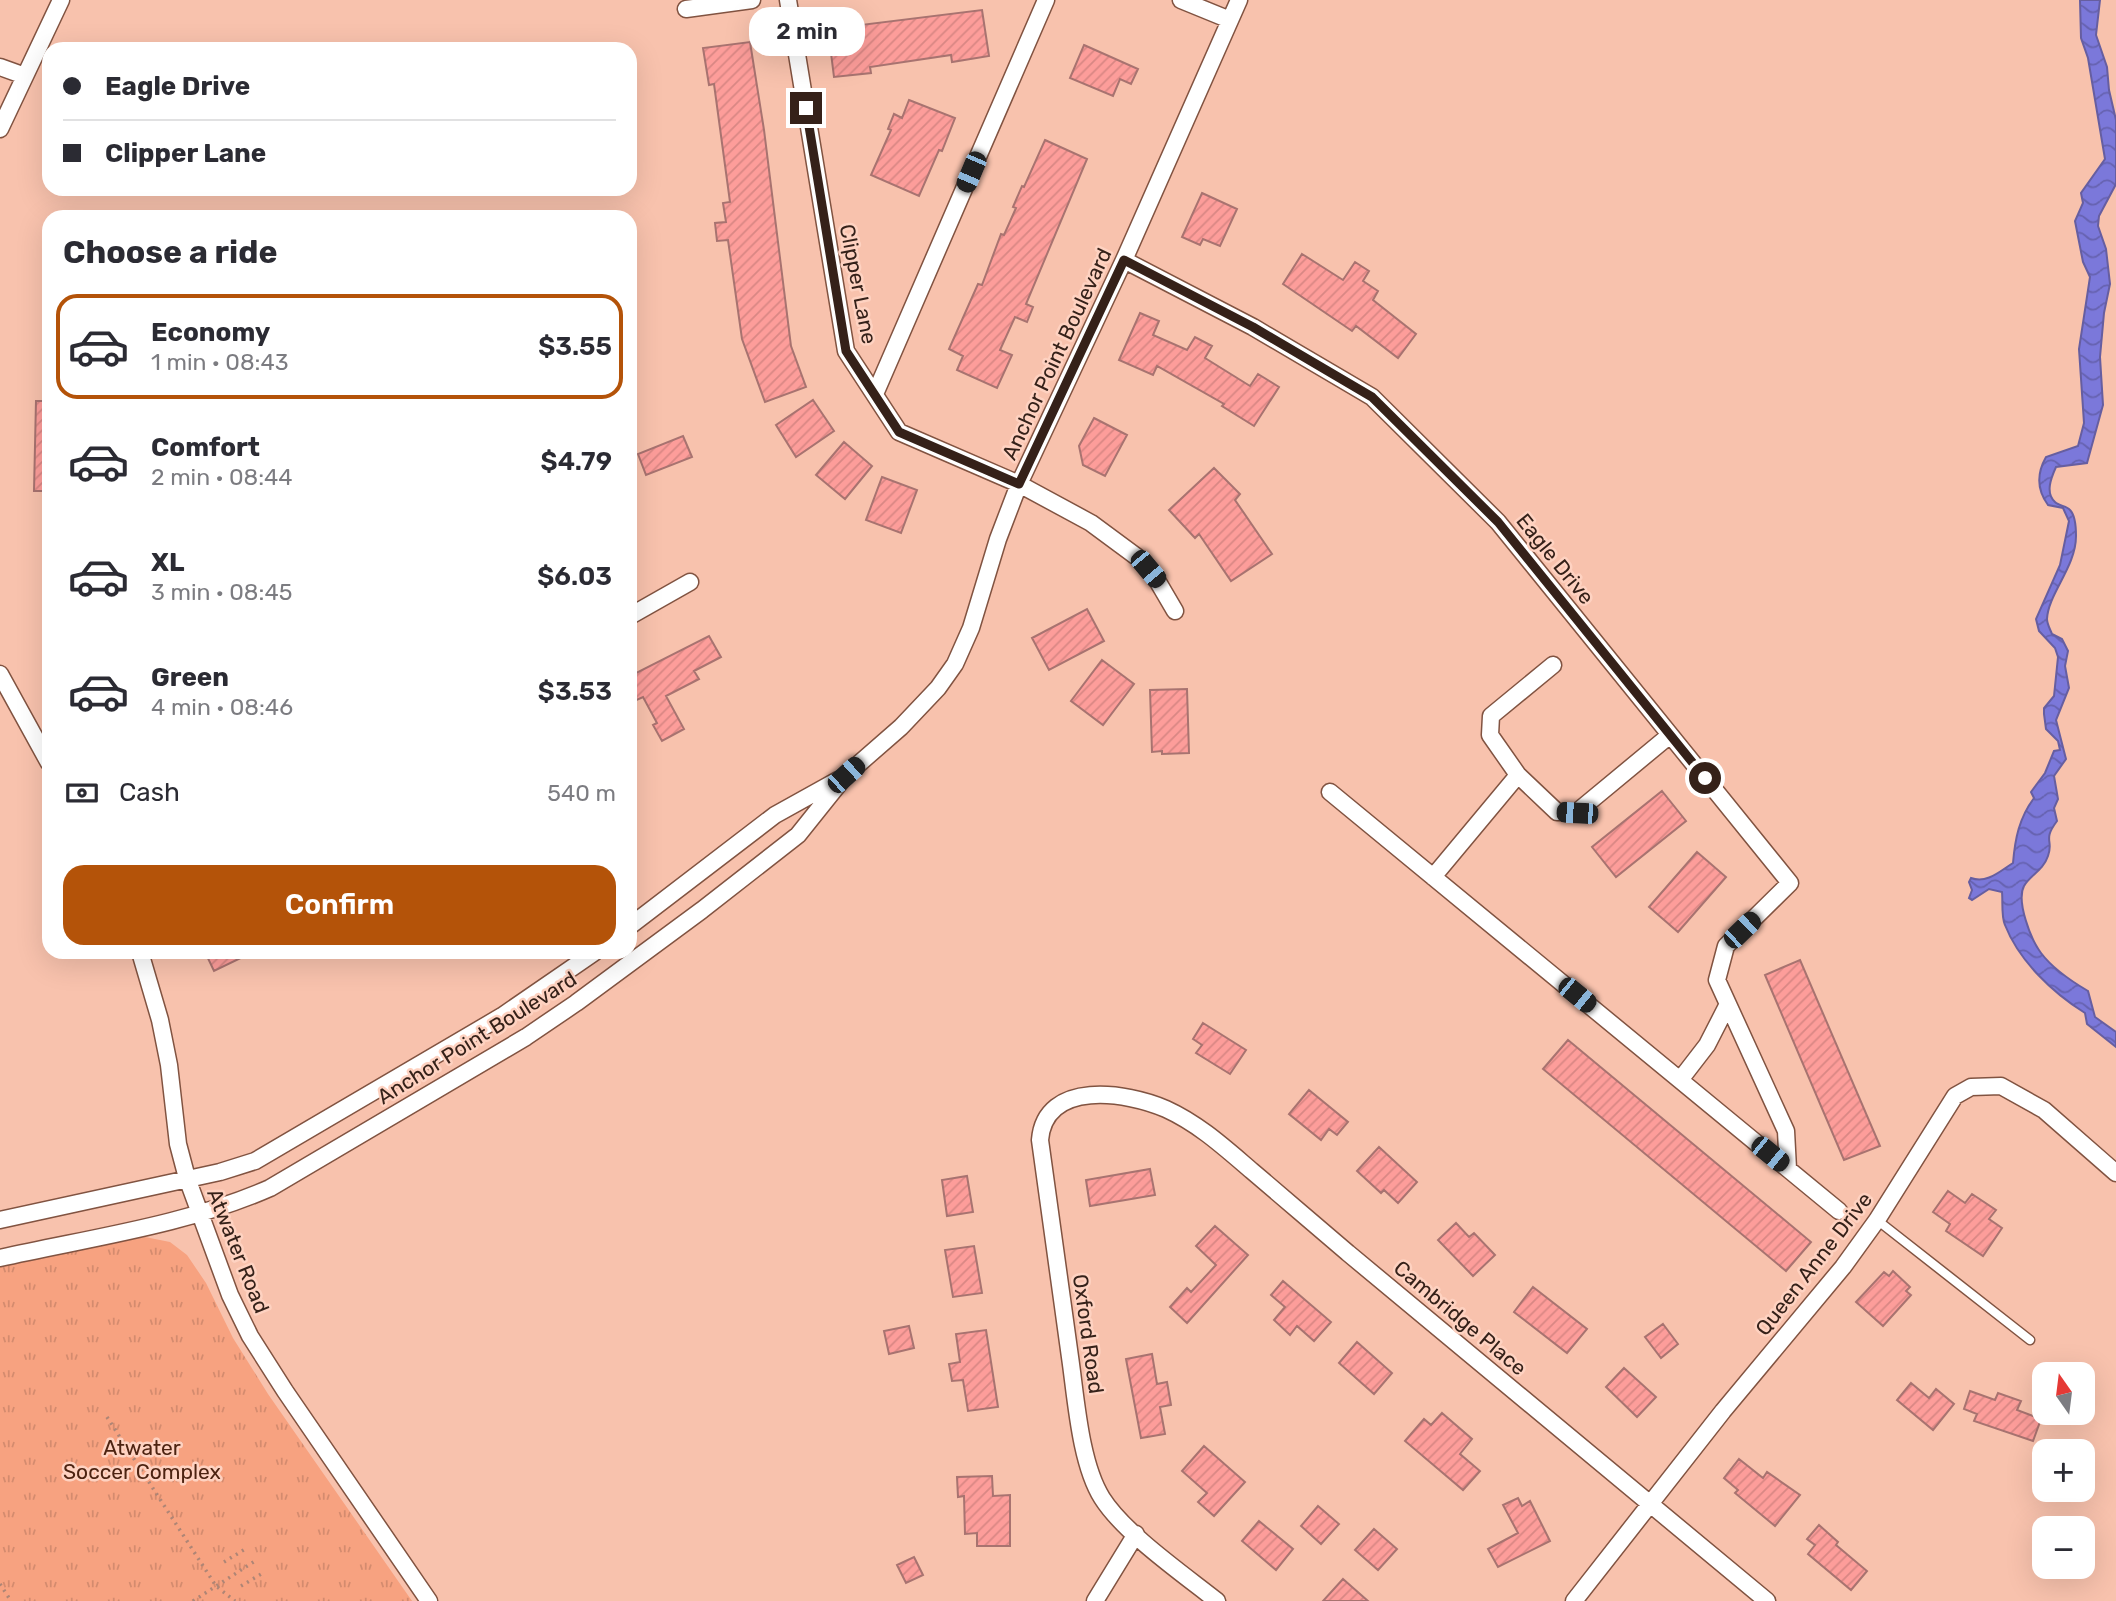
<!DOCTYPE html>
<html lang="en">
<head>
<meta charset="utf-8">
<style>
  body { margin:0; font-family:Rubik,sans-serif; background:#f7f7f7; color:#2b2b33; height:100vh; display:flex; flex-direction:column; font-size:26px; white-space:nowrap }
  * { box-sizing:border-box; margin:0 }
  p { font-size:23px; color:#7c7c81 }
  .icon { flex:none; width:38px; height:38px; fill:none; stroke:currentColor; stroke-width:2; stroke-linecap:round; stroke-linejoin:round }
  .map { position:relative; flex:1; overflow:hidden }
  .drawer { position:absolute; left:42px; top:210px; width:595px; height:749px; display:flex; flex-direction:column; background:#fff; border-radius:21px; box-shadow:0 7px 28px #0002 }
  .drawer>* { flex:none }
  .guide { position:absolute; left:42px; top:42px; width:595px; height:154px; border-radius:21px; box-shadow:0 7px 28px #0002; display:grid; align-content:center; height:154px; padding:0 21px; background:#fff }
  .needle { width:46px; rotate:346deg }
  .fabs { position:absolute; left:2032px; top:1362px; display:grid; gap:14px }
  .fabs a { display:grid; place-items:center; width:63px; height:63px; border-radius:14px; background:#fff; box-shadow:0 7px 28px #0002; font-size:35px }
  .end { position:absolute; width:32px; height:32px; margin:-16px; border:9px solid #352119; background:#fff; box-shadow:0 0 0 4px #fff }
  .from { border-radius:50% }
  .bubble { position:absolute; height:49px; border-radius:21px; background:#fff; box-shadow:0 7px 28px #0002; font-size:23px; font-weight:600; line-height:49px; text-align:center }
  .car { position:absolute; width:21px; height:42px; margin:-21px -10px; border-radius:9px; box-shadow:0 0 5px 2px #0007; background:linear-gradient(#222 24%,#8ab4d8 0 40%,#222 0 76%,#8ab4d8 0 86%,#222 0) }
  .guide b { display:flex; align-items:center; gap:24px; height:66px; font-size:26px }
  .guide b+b { border-top:2px solid #e1e1e2 }
  .guide i { width:18px; height:18px; background:#2b2b33 }
  ul { padding:0; list-style:none }
  li { display:flex; align-items:center; gap:21px; height:105px; margin:0 14px 10px; padding:0 7px; border:4px solid transparent; border-radius:21px }
  li div { flex:1 }
  li b { display:block; font-size:26px }
  li em { font-style:normal; font-weight:600 }
  li.current { border-color:#b45309 }
  li>.icon { width:63px; height:63px; stroke-width:1.5 }
  h2 { padding:0 21px; font-size:32px; line-height:84px }
  .pay { display:flex; align-items:center; gap:18px; height:77px; padding:0 21px; font-size:26px }
  .pay p { margin-inline-start:auto }
  .action { display:flex; gap:14px; margin-top:auto; padding:14px 21px }
  .action a { flex:1; height:80px; border-radius:21px; background:#b45309; color:#fff; font-size:28px; font-weight:600; line-height:80px; text-align:center }
  .map>svg:first-child { display:block }
  .park { fill:url(#park-tufts) }
  .water { fill:url(#water-waves); stroke:#665ea0; stroke-width:2 }
  .building { fill:url(#building-hatch); stroke:#a87370; stroke-width:2 }
  .lines { fill:none; stroke-linecap:round; stroke-linejoin:round }
  .service-casing { stroke:#815341; stroke-width:11 }
  .minor-casing { stroke:#815341; stroke-width:19 }
  .path { stroke:#ae8575; stroke-width:3.5; stroke-dasharray:2 5; stroke-linecap:butt }
  .service { stroke:#fff; stroke-width:8 }
  .minor { stroke:#fff; stroke-width:16 }
  .route { stroke:#352119; stroke-width:9 }
  .labels { text-anchor:middle; stroke-width:5; stroke-linejoin:round; paint-order:stroke }
  .street-label { font-size:21px; fill:#352119; stroke:#fed2c1 }
  .park-label { font-size:21px; fill:#4d2311; stroke:#fed2c1 }
</style>
</head>
<body>
<div class="map">
<svg width="2116" height="1601" viewBox="0 0 2116 1601">
  <defs>
    <pattern id="park-tufts" width="24" height="20" patternUnits="userSpaceOnUse" patternTransform="scale(1.75)"><rect width="24" height="20" fill="#f7a280"/><path d="M3 7l-1-3M5 7V3M7 7l1-3M15 17l-1-3M17 17v-4M19 17l1-3" fill="none" stroke="#d48b6e"/></pattern>
    <pattern id="water-waves" width="16" height="10" patternUnits="userSpaceOnUse" patternTransform="scale(1.75)"><rect width="16" height="10" fill="#7b78da"/><path d="M0 5q4-4 8 0t8 0" fill="none" stroke="#6662b0"/></pattern>
    <pattern id="building-hatch" width="6" height="6" patternUnits="userSpaceOnUse" patternTransform="scale(1.75)"><rect width="6" height="6" fill="#fd9d9a"/><path d="M-1 1l2-2M0 6l6-6M5 7l2-2" fill="none" stroke="#d98784"/></pattern>
  </defs>
  <rect width="100%" height="100%" fill="#f8c2ad"/>
  <!-- park -->
  <path class="park" d="M145,1237L170,1242L187,1255L206,1283L233,1338L268,1394L412,1601H0V1267Z"/>
  <!-- water -->
  <path class="water" d="M2080,0H2100L2096,35L2107,67L2109,90L2116,120V184L2099,216L2098,226L2106,249L2110,284L2104,313L2100,357L2103,405L2087,463L2056,467C2051,478 2045,493 2055,502C2059,506 2067,506 2070,510C2076,516 2076,529 2076,536C2076,567 2048,594 2047,619C2047,624 2050,629 2052,634L2062,639L2068,651L2065,666L2069,688L2056,720L2066,759L2054,776L2058,799L2054,808L2057,821C2042,841 2054,840 2048,856C2043,871 2030,875 2024,886C2016,901 2031,940 2041,953C2053,969 2071,981 2088,991L2095,1017L2116,1032V1047L2087,1024L2085,1013C2053,993 2019,961 2005,925C2001,916 2003,902 2002,892L1989,889L1972,900L1969,898L1972,890L1969,882L1971,878C1987,884 2000,871 2013,863C2015,839 2019,818 2034,798L2031,792L2045,773L2054,751L2060,750L2058,741L2046,729L2044,714V708L2054,696L2058,657L2055,648L2039,631L2036,619L2060,565L2069,521L2063,508L2048,505C2037,490 2037,473 2046,457L2078,446L2084,423L2079,349L2090,277L2083,262L2075,221L2083,203L2081,193L2105,159L2088,58L2081,38Z"/>
  <!-- building -->
  <path class="building" d="M982,10L989,56L952,62L951,55L870,67L871,73L834,77L828,29Z
    M750,42L764,130L791,346L806,387L765,402L742,339L728,240L717,241L715,223L726,222L723,203L730,202L714,84L709,85L703,48Z
    M1084,45L1138,69L1131,84L1120,79L1113,96L1070,78Z
    M909,100L955,118L942,151L939,150L919,196L871,175L891,130L888,129L894,114L902,118Z
    M1045,140L1087,159L1026,304L1033,307L1027,322L1015,317L1000,350L1012,355L997,388L957,370L963,356L949,349L978,284L982,285L1001,234L1004,235L1016,208L1013,207L1022,186L1024,187Z
    M1202,193L1237,209L1220,246L1203,239L1200,245L1182,237Z
    M1302,254L1343,280L1355,262L1369,271L1363,281L1378,291L1373,300L1416,334L1398,358L1356,326L1352,331L1283,284Z
    M1140,313L1159,321L1153,335L1187,350L1195,337L1212,346L1205,358L1250,386L1258,374L1279,387L1254,426L1222,406L1224,404L1157,366L1153,375L1119,360Z
    M813,400L834,431L796,457L776,425Z
    M36,401H49V491H34Z
    M1094,418L1127,435L1105,476L1083,465L1079,446Z
    M683,436L692,457L646,475L638,454Z
    M844,442L872,466L845,499L816,475Z
    M1214,468L1240,494L1235,500L1272,554L1231,581L1199,534L1195,538L1169,510Z
    M882,477L917,490L901,533L866,520Z
    M1087,609L1104,641L1049,670L1032,638Z
    M709,636L721,657L694,671L699,679L666,696L684,729L662,741L653,725L657,723L643,697L630,703V676Z
    M1102,660L1134,684L1103,725L1071,701Z
    M1187,689L1189,753L1162,754V751L1152,752L1150,690Z
    M1662,791L1686,821L1616,877L1592,847Z
    M1697,852L1726,877L1678,932L1649,907Z
    M205,952H253L214,971Z
    M1800,960L1880,1146L1844,1160L1765,975Z
    M1203,1023L1246,1050L1230,1074L1196,1053L1202,1045L1193,1039Z
    M1568,1040L1811,1242L1786,1271L1543,1069Z
    M1309,1090L1348,1122L1337,1135L1329,1129L1321,1140L1289,1114Z
    M1379,1147L1417,1182L1398,1203L1384,1190L1381,1193L1357,1171Z
    M1150,1169L1155,1195L1090,1206L1086,1180Z
    M967,1176L973,1212L947,1216L942,1180Z
    M1948,1191L1965,1203L1972,1194L1996,1210L1989,1219L2002,1228L1983,1256L1946,1231L1950,1224L1933,1212Z
    M1456,1223L1469,1237L1474,1233L1495,1255L1473,1276L1438,1240Z
    M1215,1226L1248,1255L1187,1323L1170,1307L1187,1288L1191,1292L1216,1265L1196,1246Z
    M974,1246L982,1293L953,1297L945,1250Z
    M1893,1271L1910,1287L1906,1291L1911,1295L1883,1326L1856,1302L1884,1272L1889,1276Z
    M1283,1281L1331,1322L1314,1341L1297,1326L1290,1335L1274,1320L1285,1307L1271,1295Z
    M1533,1287L1587,1329L1567,1353L1514,1312Z
    M1663,1324L1678,1344L1661,1358L1645,1337Z
    M909,1326L914,1348L889,1354L884,1331Z
    M986,1330L998,1407L968,1411L963,1380L952,1381L949,1364L960,1362L956,1334Z
    M1357,1342L1392,1373L1374,1394L1339,1363Z
    M1152,1354L1157,1384L1167,1382L1171,1405L1160,1407L1165,1434L1141,1438L1126,1359Z
    M1624,1368L1656,1397L1637,1417L1606,1387Z
    M1911,1383L1929,1398L1936,1389L1954,1404L1933,1430L1897,1400Z
    M1970,1391L1995,1400L1998,1393L2021,1401L2017,1410L2041,1419L2033,1441L1974,1421L1977,1414L1964,1409Z
    M1442,1413L1472,1439L1460,1454L1480,1471L1463,1490L1405,1441L1424,1419L1431,1425Z
    M1204,1446L1245,1482L1214,1516L1198,1502L1207,1493L1182,1471Z
    M1739,1459L1763,1478L1767,1472L1800,1495L1775,1526L1735,1493L1738,1490L1724,1478Z
    M992,1476L993,1496L1010,1495V1546H977V1533L965,1534L964,1496L958,1497L957,1477Z
    M1518,1498L1522,1506L1530,1501L1550,1541L1498,1567L1488,1549L1518,1533L1503,1505Z
    M1318,1506L1339,1524L1321,1544L1301,1526Z
    M1259,1521L1293,1549L1276,1570L1242,1541Z
    M1819,1525L1838,1542L1836,1545L1867,1571L1851,1590L1808,1554L1815,1545L1807,1539Z
    M1374,1529L1397,1549L1378,1570L1355,1550Z
    M914,1557L923,1575L906,1583L897,1565Z
    M1343,1579L1368,1601H1323Z"/>
  <g class="lines">
    <!-- service casing -->
    <g class="service-casing">
      <path id="service" d="M1877,1220L2030,1340"/>
    </g>
    <!-- minor casing -->
    <g class="minor-casing">
      <path id="minor" d="M788,0L846,351L899,432L1019,484L1091,523L1137,557L1158,582L1175,611
        M1181,0L1230,20
        M686,9L752,0
        M0,67L25,76
        M0,129L61,0
        M1124,260L1253,327L1372,397L1498,522L1790,883L1726,946L1717,980L1786,1131L1788,1169
        M875,394L1046,0
        M630,616L690,582
        M1553,665L1491,716L1490,735L1518,775L1557,812H1577L1670,735
        M0,674L49,763
        M1330,792L1839,1211
        M1433,877L1518,775
        M630,926L775,815L838,780
        M140,952L160,1020L169,1065L178,1144L187,1178L230,1295L250,1336L285,1391L429,1601
        M1680,1080L1707,1045L1728,1004
        M0,1220L220,1172L255,1161L502,1016L595,952
        M0,1258C89,1238 186,1225 270,1188L526,1037L576,1003L702,910L798,835L846,775L901,727L938,688L955,664L971,628L998,539L1019,484L1124,260L1239,0
        M1095,1601L1136,1534
        M1217,1601C1183,1574 1124,1533 1102,1498C1080,1463 1076,1398 1070,1357C1060,1285 1050,1212 1040,1140C1045,1079 1127,1092 1166,1109C1199,1124 1225,1148 1252,1171C1284,1198 1316,1226 1348,1253C1488,1369 1628,1485 1767,1601
        M1574,1601L1723,1411L1843,1267L1877,1220L1955,1096L1971,1087L2001,1086L2044,1110L2116,1173"/>
    </g>
    <!-- path -->
    <path class="path" d="M107,1417L216,1586L235,1601
      M224,1562L247,1548
      M0,1584L11,1601
      M241,1586L263,1573
      M193,1601L255,1561"/>
    <!-- service -->
    <use href="#service" class="service"/>
    <!-- minor -->
    <use href="#minor" class="minor"/>
  </g>
  <g class="lines">
    <!-- route -->
    <path class="route" d="M806,108L846,351L899,432L1019,484L1124,260L1253,327L1372,397L1498,522L1705,778"/>
  </g>
  <g class="labels">
    <!-- street labels -->
    <g class="street-label">
      <text transform="translate(858 284) rotate(79)" y="7">Clipper Lane</text>
      <text transform="translate(1057 354) rotate(-65)" y="7">Anchor Point Boulevard</text>
      <text transform="translate(1555 559) rotate(51)" y="7">Eagle Drive</text>
      <text transform="translate(477 1038) rotate(-32)" y="7">Anchor Point Boulevard</text>
      <text transform="translate(238 1251) rotate(68)" y="7">Atwater Road</text>
      <text transform="translate(1814 1264) rotate(-52)" y="7">Queen Anne Drive</text>
      <text transform="translate(1460 1318) rotate(40)" y="7">Cambridge Place</text>
      <text transform="translate(1088 1334) rotate(82)" y="7">Oxford Road</text>
    </g>
    <!-- park labels -->
    <g class="park-label">
      <text x="142" y="1455">Atwater<tspan x="142" dy="24">Soccer Complex</tspan></text>
    </g>
  </g>
</svg>
<div class="fabs">
<a><svg class="needle" viewBox="-14 -14 28 28"><path d="M0-13l5 13h-10z" fill="#e53935"/><path d="M0 13l5-13h-10z" fill="#7c7c81"/></svg></a>
<a>+</a>
<a>−</a>
</div>
<i class="end from" style="left:1705px;top:778px"></i>
<i class="end" style="left:806px;top:108px"></i>
<div class="bubble" style="left:749px;top:7px;width:116px">2 min</div>
<i class="car" style="left:971px;top:172px;rotate:203deg"></i>
<i class="car" style="left:1148px;top:569px;rotate:140deg"></i>
<i class="car" style="left:846px;top:775px;rotate:48deg"></i>
<i class="car" style="left:1577px;top:813px;rotate:273deg"></i>
<i class="car" style="left:1742px;top:930px;rotate:46deg"></i>
<i class="car" style="left:1577px;top:995px;rotate:129deg"></i>
<i class="car" style="left:1770px;top:1154px;rotate:129deg"></i>
<div class="guide">
<b><i class="from"></i>Eagle Drive</b>
<b><i></i>Clipper Lane</b>
</div>
<section class="drawer">
<h2>Choose a ride</h2>
<ul>
<li class="current"><svg class="icon" aria-label="car" viewBox="0 0 24 24"><path d="M5 17H2v-5l4-1 3-4h7l3 4 3 1v5h-3M9 17h6M6 11h13"/><circle cx="7" cy="17" r="2"/><circle cx="17" cy="17" r="2"/></svg><div><b>Economy</b><p>1 min · 08:43</p></div><em>$3.55</em></li>
<li><svg class="icon" aria-label="car" viewBox="0 0 24 24"><path d="M5 17H2v-5l4-1 3-4h7l3 4 3 1v5h-3M9 17h6M6 11h13"/><circle cx="7" cy="17" r="2"/><circle cx="17" cy="17" r="2"/></svg><div><b>Comfort</b><p>2 min · 08:44</p></div><em>$4.79</em></li>
<li><svg class="icon" aria-label="car" viewBox="0 0 24 24"><path d="M5 17H2v-5l4-1 3-4h7l3 4 3 1v5h-3M9 17h6M6 11h13"/><circle cx="7" cy="17" r="2"/><circle cx="17" cy="17" r="2"/></svg><div><b>XL</b><p>3 min · 08:45</p></div><em>$6.03</em></li>
<li><svg class="icon" aria-label="car" viewBox="0 0 24 24"><path d="M5 17H2v-5l4-1 3-4h7l3 4 3 1v5h-3M9 17h6M6 11h13"/><circle cx="7" cy="17" r="2"/><circle cx="17" cy="17" r="2"/></svg><div><b>Green</b><p>4 min · 08:46</p></div><em>$3.53</em></li>
</ul>
<div class="pay"><svg class="icon" aria-label="cash" viewBox="0 0 24 24"><path d="M3 7h18v10H3z"/><circle cx="12" cy="12" r="2"/></svg>Cash<p>540 m</p></div>
<div class="action"><a>Confirm</a></div>
</section>
</div>
</body>
</html>
